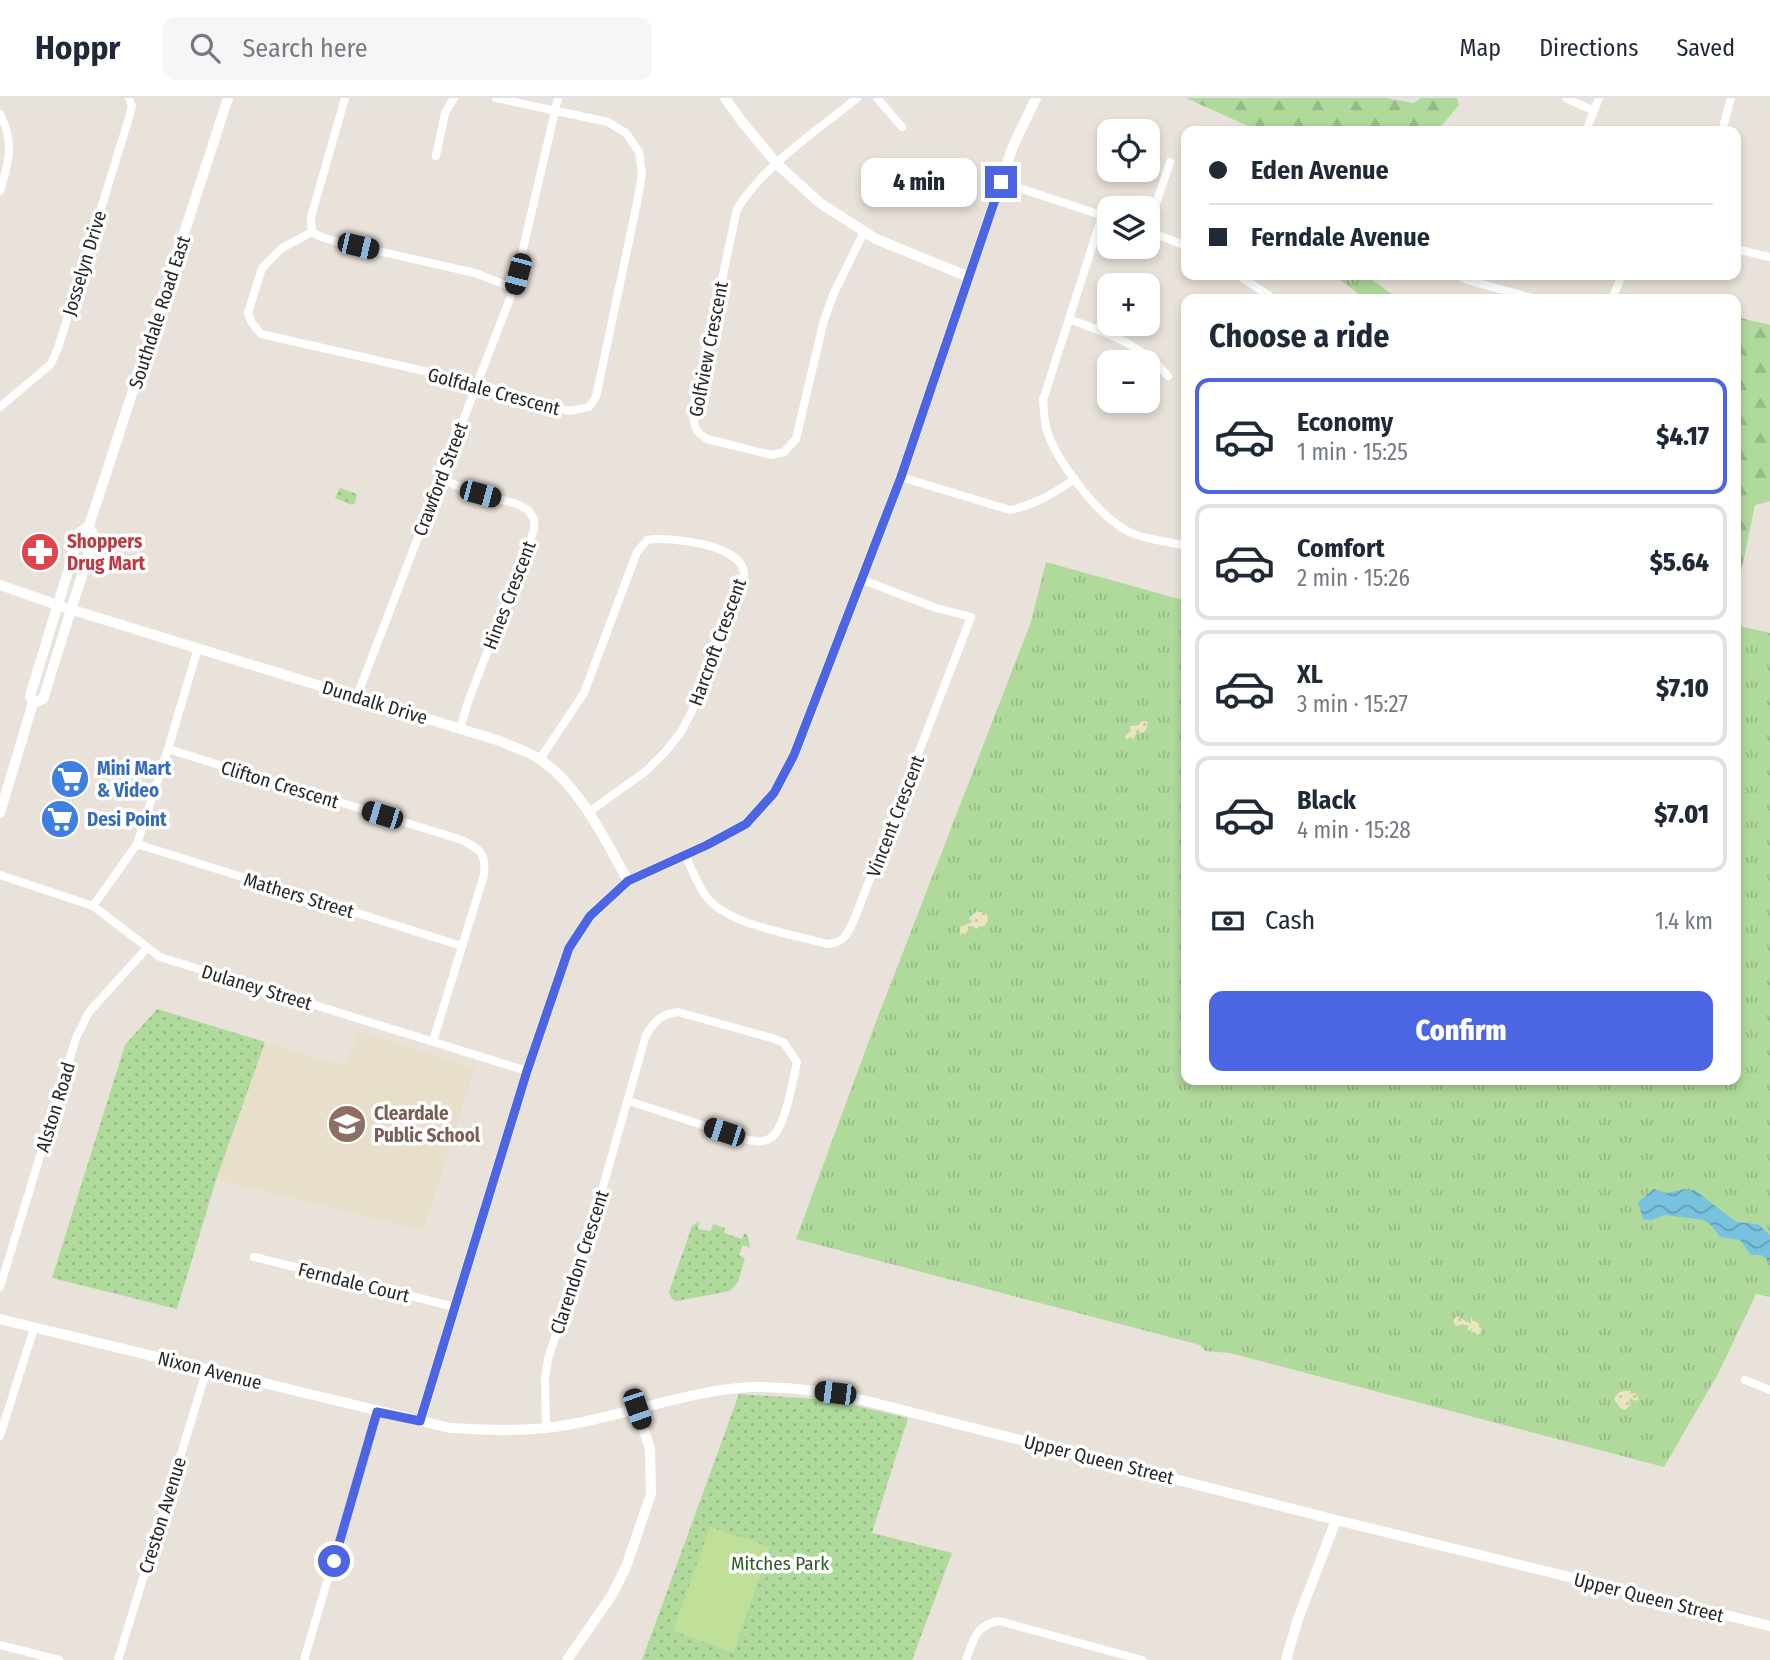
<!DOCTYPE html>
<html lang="en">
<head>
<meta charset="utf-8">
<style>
  body { margin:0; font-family:"Fira Sans Condensed",sans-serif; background:#f6f6f7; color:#1f2937; height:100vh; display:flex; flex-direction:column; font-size:26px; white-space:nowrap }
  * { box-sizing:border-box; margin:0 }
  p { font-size:23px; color:#747a83 }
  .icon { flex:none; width:38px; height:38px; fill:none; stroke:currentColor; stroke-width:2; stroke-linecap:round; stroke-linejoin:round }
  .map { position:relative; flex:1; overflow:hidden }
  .side { position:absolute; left:1181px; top:196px; width:560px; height:791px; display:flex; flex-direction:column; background:#fff; border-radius:14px; box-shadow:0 4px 10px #0003 }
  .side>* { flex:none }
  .top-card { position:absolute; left:1181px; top:28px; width:560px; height:154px; border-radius:14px; box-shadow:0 4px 10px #0003; display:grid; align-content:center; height:154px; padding:0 28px; background:#fff }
  .fabs { position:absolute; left:1097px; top:21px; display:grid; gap:14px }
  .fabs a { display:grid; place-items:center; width:63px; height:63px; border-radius:14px; background:#fff; box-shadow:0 4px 10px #0003; font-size:35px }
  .end { position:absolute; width:32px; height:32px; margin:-16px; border:9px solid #4b65e3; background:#fff; box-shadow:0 0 0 4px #fff }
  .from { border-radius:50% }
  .bubble { position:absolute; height:49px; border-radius:14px; background:#fff; box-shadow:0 4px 10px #0003; font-size:23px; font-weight:800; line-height:49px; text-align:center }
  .car { position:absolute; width:21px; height:42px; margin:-21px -10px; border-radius:9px; box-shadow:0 0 5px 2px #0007; background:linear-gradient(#222 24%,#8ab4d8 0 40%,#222 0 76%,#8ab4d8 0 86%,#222 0) }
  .top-card b { display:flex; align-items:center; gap:24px; height:66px; font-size:26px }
  .top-card b+b { border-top:2px solid #e0e1e3 }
  .top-card i { width:18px; height:18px; background:#1f2937 }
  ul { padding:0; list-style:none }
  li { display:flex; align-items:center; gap:21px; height:116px; margin:0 14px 10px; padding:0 14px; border:4px solid #e0e1e3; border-radius:14px }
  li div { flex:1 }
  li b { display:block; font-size:26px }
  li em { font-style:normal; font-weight:800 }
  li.on { border-color:#4b65e3 }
  li>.icon { width:63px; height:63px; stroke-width:1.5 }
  h2 { padding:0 28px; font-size:32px; line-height:84px }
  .pay { display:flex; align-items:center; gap:18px; height:77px; padding:0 28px; font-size:26px }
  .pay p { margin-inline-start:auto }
  .cta { display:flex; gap:14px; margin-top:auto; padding:14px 28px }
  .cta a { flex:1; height:80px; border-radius:14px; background:#4b65e3; color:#fff; font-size:28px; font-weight:800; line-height:80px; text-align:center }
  header { display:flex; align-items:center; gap:42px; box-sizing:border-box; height:98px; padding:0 35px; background:#fff; border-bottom:2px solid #e0e1e3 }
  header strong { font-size:33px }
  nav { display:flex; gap:38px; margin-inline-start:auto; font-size:24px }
  .search { width:490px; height:63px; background:#f6f6f7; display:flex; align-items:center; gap:18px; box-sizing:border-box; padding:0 24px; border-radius:14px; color:#747a83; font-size:26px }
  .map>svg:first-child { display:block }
  .education { fill:#e8dfcb }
  .grass { fill:url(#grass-tufts) }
  .forest { fill:url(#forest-firs) }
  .sand { fill:url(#sand-dots) }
  .park { fill:url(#park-dots) }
  .pitch { fill:#c0df99 }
  .water { fill:url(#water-waves) }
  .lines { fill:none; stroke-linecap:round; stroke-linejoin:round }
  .minor { stroke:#fff; stroke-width:8 }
  .tertiary { stroke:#fff; stroke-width:10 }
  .secondary { stroke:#fff; stroke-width:10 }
  .route { stroke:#4b65e3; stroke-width:9 }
  .labels { text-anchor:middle; stroke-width:7; stroke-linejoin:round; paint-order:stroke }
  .street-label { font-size:19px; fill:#272727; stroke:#fff }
  .health-label { font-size:19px; font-weight:bold; fill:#be3a42; stroke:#fff; text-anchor:start }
  .shop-label { font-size:19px; font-weight:bold; fill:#366cbe; stroke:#fff; text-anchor:start }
  .education-label { font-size:19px; font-weight:bold; fill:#785e54; stroke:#fff; text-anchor:start }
  .park-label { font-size:19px; fill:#2c5a21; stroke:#fff }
</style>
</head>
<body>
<header>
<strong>Hoppr</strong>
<div class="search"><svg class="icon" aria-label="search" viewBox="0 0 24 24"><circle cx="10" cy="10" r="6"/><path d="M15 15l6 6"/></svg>Search here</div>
<nav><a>Map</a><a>Directions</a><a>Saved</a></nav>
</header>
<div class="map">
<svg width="1770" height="1562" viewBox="0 0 1770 1562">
  <defs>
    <pattern id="grass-tufts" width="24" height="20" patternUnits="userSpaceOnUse" patternTransform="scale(1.75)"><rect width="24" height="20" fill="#b0d99c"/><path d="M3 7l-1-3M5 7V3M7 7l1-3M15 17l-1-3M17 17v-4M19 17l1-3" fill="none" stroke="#97ba86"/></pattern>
    <pattern id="forest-firs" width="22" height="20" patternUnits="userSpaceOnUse" patternTransform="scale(1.75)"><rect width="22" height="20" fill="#b0d99c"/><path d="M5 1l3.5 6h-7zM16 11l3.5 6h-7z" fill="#97ba86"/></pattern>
    <pattern id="sand-dots" width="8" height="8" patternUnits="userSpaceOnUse" patternTransform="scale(1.75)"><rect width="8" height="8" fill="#eae4c0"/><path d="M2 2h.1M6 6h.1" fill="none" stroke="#c9c4a5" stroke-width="1.8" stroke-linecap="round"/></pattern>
    <pattern id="park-dots" width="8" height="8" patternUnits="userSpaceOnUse" patternTransform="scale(1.75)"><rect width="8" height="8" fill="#b0d99c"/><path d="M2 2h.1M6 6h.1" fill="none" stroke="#97ba86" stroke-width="1.8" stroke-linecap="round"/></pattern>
    <pattern id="water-waves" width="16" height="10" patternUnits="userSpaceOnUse" patternTransform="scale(1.75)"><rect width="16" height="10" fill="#78c2df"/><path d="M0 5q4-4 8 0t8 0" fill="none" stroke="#629eb5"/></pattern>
  </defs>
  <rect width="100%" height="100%" fill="#e8e2da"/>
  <!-- education -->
  <path class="education" d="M358,933L475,970L423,1133L216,1082L265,944L345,968Z"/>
  <!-- grass -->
  <path class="grass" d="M1333,177H1365L1399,201H1366Z
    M1046,464L1186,503V982H1736V527L1770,535V1199L1756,1196L1719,1274L1664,1369L1230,1255L1205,1253L1200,1247L796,1141L874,929L1031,524Z"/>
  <!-- forest -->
  <path class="forest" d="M1186,0H1387L1414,5L1421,0H1457L1459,7L1437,33H1259Z
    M1736,219L1770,227V403L1755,407L1736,498Z"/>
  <!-- sand -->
  <path class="sand" d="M1142,623L1148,624L1146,632L1142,635L1137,634L1133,642L1129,640L1127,642L1125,638L1131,633L1129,628L1139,627Z
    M977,813L987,816L988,822L985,828H979L977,831L972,828L963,838L960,837V829L972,824L969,820Z
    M1457,1218L1471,1226V1219L1482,1229L1480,1236L1477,1237L1471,1234L1472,1230L1469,1233L1464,1226L1456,1228L1453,1223Z
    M1630,1292L1631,1296L1635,1295L1639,1301L1635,1303L1630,1300L1629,1303L1631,1306L1625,1312L1620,1310L1614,1301L1619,1294Z"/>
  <!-- park -->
  <path class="park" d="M340,390L357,396L355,405L352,407L335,400Z
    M157,911L265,944L216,1082L177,1211L52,1180L125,947Z
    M699,1123L698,1131L711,1133L713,1126L725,1130L724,1135L742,1141L744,1135C750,1138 749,1145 750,1150L743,1147L739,1157L745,1160L738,1184L730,1193L677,1203L672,1201L669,1194L692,1128Z
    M739,1296L831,1302L908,1320L872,1435L952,1455L912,1562H642Z"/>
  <!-- pitch -->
  <path class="pitch" d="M710,1429L770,1449L733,1555L673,1533Z"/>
  <!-- water -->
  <path class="water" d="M1654,1091L1667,1095L1684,1091L1696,1093L1736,1124L1758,1126L1770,1137V1164L1761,1157H1751L1740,1142L1720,1139L1711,1127L1703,1122L1665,1117L1652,1122L1643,1121L1638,1104Z"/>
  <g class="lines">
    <!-- minor -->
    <path class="minor" d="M345,0L311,119L312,134L321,139L334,143L475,175L514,190
      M857,0C817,33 764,67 737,111L694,312C693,327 694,333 707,341L771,357L784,354L796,341L823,226L833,197L864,134
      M877,0L902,29
      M1566,0L1594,13
      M0,16C15,46 9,62 0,93
      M1586,33L1599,0
      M1722,33L1731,0
      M436,58L445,15L454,0
      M1001,84L1110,120
      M1102,118L1043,302C1044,311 1044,321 1046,329C1054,361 1099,419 1129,434C1145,442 1168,443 1186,448
      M1148,129L1170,64
      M1148,133L1186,148
      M312,134L282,150L262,170L248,215L252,225L261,236L477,285L525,301L569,313L589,309L596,299L637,105L642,76L639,54L626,35L608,24L496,0
      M1736,151L1770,159
      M1238,177L1274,201
      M1457,177L1467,182L1536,201
      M1612,201L1622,177
      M1069,221C1108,236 1140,245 1168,278
      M0,309L51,266L58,250L128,23L132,8L129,0
      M901,379L1010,412C1035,407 1054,395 1075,381
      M440,381L480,396L517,406L528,412L534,421V432L468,604L460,631
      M357,598L514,190L558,0
      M168,651L462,742C481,752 486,755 484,777L433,943
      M540,661L584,595L637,454L647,442C668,438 742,446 744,475C744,479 741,486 740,491L692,613L681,634L666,653L646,673L589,714
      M137,746L462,848
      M685,757C691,770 697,785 705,797C726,827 792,836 827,846C844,845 847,837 854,822L971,519L936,510L860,481
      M0,777L93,808L160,859L527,973
      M93,808L137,746L168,651L198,550
      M254,1159L455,1209
      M0,1189L76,940L89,914L147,850
      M1745,1282L1770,1292
      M546,1329L545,1281L548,1261L599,1103L646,937C655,923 661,916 678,914L772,940L784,945L797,964C793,982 786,1024 774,1037C766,1045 758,1044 748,1042L629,1003
      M0,1338L34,1230
      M0,1547L59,1562
      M118,1562L207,1271
      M304,1562L377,1314
      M966,1562C973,1543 976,1526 999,1523L1142,1562"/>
    <!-- tertiary -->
    <path class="tertiary" d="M725,0L743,25L777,66L820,105L876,141L969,179
      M0,487L63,509L500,643C512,649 528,653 539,661C579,686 606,744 628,783
      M0,1221L450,1330C488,1332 530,1334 567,1327C629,1316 688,1293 750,1289C779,1288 807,1292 835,1295L1336,1422L1770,1528
      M420,1323L527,973L569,850L590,818L628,783L707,747L746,726L774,695L794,657L901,379L1013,48L1036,0
      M567,1562L612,1497L626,1469L651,1396L650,1351L637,1311
      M1286,1562L1298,1521L1336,1422"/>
    <!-- secondary -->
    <path class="secondary" d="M33,605L43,601L94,439L89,428
      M0,715L33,605L30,598L80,434L89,428L228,0"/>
  </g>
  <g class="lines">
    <!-- route -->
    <path class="route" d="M334,1463L377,1314L420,1323L527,973L569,850L590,818L628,783L707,747L746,726L774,695L794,657L901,379L1001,84"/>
  </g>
  <!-- icons -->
  <defs>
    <g id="pharmacy-disc" transform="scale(2.0125)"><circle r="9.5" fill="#e0444e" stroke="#fff"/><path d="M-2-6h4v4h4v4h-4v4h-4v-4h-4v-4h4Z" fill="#fff"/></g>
    <g id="supermarket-disc" transform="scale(2.0125)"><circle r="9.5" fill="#3f7fe0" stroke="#fff"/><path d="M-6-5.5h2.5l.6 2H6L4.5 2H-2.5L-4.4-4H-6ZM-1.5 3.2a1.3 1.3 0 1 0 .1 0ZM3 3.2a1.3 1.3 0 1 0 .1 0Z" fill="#fff"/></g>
    <g id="school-disc" transform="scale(2.0125)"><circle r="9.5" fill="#8d6e63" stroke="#fff"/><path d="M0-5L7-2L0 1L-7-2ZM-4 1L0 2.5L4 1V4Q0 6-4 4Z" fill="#fff"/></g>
  </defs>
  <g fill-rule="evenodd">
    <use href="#pharmacy-disc" x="40" y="454"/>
    <use href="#supermarket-disc" x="70" y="681"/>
    <use href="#supermarket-disc" x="60" y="721"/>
    <use href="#school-disc" x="347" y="1026"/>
  </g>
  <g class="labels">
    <!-- street labels -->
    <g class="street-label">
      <text transform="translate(84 165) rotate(-73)" y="7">Josselyn Drive</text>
      <text transform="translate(159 214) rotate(-72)" y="7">Southdale Road East</text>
      <text transform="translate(708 251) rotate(-79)" y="7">Golfview Crescent</text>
      <text transform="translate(494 293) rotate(15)" y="7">Golfdale Crescent</text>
      <text transform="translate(440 381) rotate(-69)" y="7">Crawford Street</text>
      <text transform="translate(509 497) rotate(-69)" y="7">Hines Crescent</text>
      <text transform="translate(717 544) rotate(-70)" y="7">Harcroft Crescent</text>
      <text transform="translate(375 604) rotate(17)" y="7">Dundalk Drive</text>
      <text transform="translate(280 686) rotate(17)" y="7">Clifton Crescent</text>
      <text transform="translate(895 718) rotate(-69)" y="7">Vincent Crescent</text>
      <text transform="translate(299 797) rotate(17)" y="7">Mathers Street</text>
      <text transform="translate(257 889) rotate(17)" y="7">Dulaney Street</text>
      <text transform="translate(55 1009) rotate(-73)" y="7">Alston Road</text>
      <text transform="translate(579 1164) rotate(-72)" y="7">Clarendon Crescent</text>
      <text transform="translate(354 1184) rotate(14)" y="7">Ferndale Court</text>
      <text transform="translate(210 1272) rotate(14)" y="7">Nixon Avenue</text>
      <text transform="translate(1099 1361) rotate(14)" y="7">Upper Queen Street</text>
      <text transform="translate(162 1417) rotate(-73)" y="7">Creston Avenue</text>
      <text transform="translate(1649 1499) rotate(14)" y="7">Upper Queen Street</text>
    </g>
    <!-- health labels -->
    <g class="health-label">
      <text x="67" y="450">Shoppers<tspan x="67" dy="22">Drug Mart</tspan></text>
    </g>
    <!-- shop labels -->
    <g class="shop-label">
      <text x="97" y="677">Mini Mart<tspan x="97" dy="22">&amp; Video</tspan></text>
      <text x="87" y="728">Desi Point</text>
    </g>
    <!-- education labels -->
    <g class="education-label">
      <text x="374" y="1022">Cleardale<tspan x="374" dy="22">Public School</tspan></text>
    </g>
    <!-- park labels -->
    <g class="park-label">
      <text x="780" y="1472">Mitches Park</text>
    </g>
  </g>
</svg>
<div class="fabs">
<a><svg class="icon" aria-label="locate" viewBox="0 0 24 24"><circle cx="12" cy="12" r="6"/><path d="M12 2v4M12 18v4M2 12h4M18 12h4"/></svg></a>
<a><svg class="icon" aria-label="layers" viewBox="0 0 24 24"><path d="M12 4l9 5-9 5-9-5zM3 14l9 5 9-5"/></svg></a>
<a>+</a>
<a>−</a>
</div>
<i class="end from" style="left:334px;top:1463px"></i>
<i class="end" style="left:1001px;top:84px"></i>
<div class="bubble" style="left:861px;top:60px;width:116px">4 min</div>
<i class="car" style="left:358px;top:148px;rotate:103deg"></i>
<i class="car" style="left:518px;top:176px;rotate:195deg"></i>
<i class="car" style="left:480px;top:396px;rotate:105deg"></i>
<i class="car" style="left:382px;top:717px;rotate:287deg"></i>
<i class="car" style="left:724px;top:1034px;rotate:288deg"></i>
<i class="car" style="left:835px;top:1295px;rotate:277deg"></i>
<i class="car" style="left:637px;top:1311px;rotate:161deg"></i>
<div class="top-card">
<b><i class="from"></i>Eden Avenue</b>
<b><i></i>Ferndale Avenue</b>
</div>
<section class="side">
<h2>Choose a ride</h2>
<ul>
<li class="on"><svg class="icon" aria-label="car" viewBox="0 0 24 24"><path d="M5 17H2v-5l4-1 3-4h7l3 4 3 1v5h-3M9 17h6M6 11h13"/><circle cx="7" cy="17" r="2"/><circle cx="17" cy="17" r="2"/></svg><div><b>Economy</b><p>1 min · 15:25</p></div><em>$4.17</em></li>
<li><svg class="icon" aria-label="car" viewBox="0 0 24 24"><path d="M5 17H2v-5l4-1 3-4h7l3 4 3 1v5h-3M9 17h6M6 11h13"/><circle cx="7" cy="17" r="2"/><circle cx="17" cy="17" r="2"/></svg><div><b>Comfort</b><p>2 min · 15:26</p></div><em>$5.64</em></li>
<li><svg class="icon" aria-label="car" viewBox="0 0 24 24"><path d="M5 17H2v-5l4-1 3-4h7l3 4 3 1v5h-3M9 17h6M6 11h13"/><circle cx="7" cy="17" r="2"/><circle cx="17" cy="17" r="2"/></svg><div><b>XL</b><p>3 min · 15:27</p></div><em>$7.10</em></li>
<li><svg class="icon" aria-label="car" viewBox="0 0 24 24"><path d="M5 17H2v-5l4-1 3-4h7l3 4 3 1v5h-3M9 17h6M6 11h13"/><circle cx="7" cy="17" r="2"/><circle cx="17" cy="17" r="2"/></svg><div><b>Black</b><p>4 min · 15:28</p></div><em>$7.01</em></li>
</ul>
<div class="pay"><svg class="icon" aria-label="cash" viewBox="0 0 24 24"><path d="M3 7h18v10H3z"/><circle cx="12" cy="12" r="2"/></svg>Cash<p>1.4 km</p></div>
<div class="cta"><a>Confirm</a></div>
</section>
</div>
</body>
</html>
